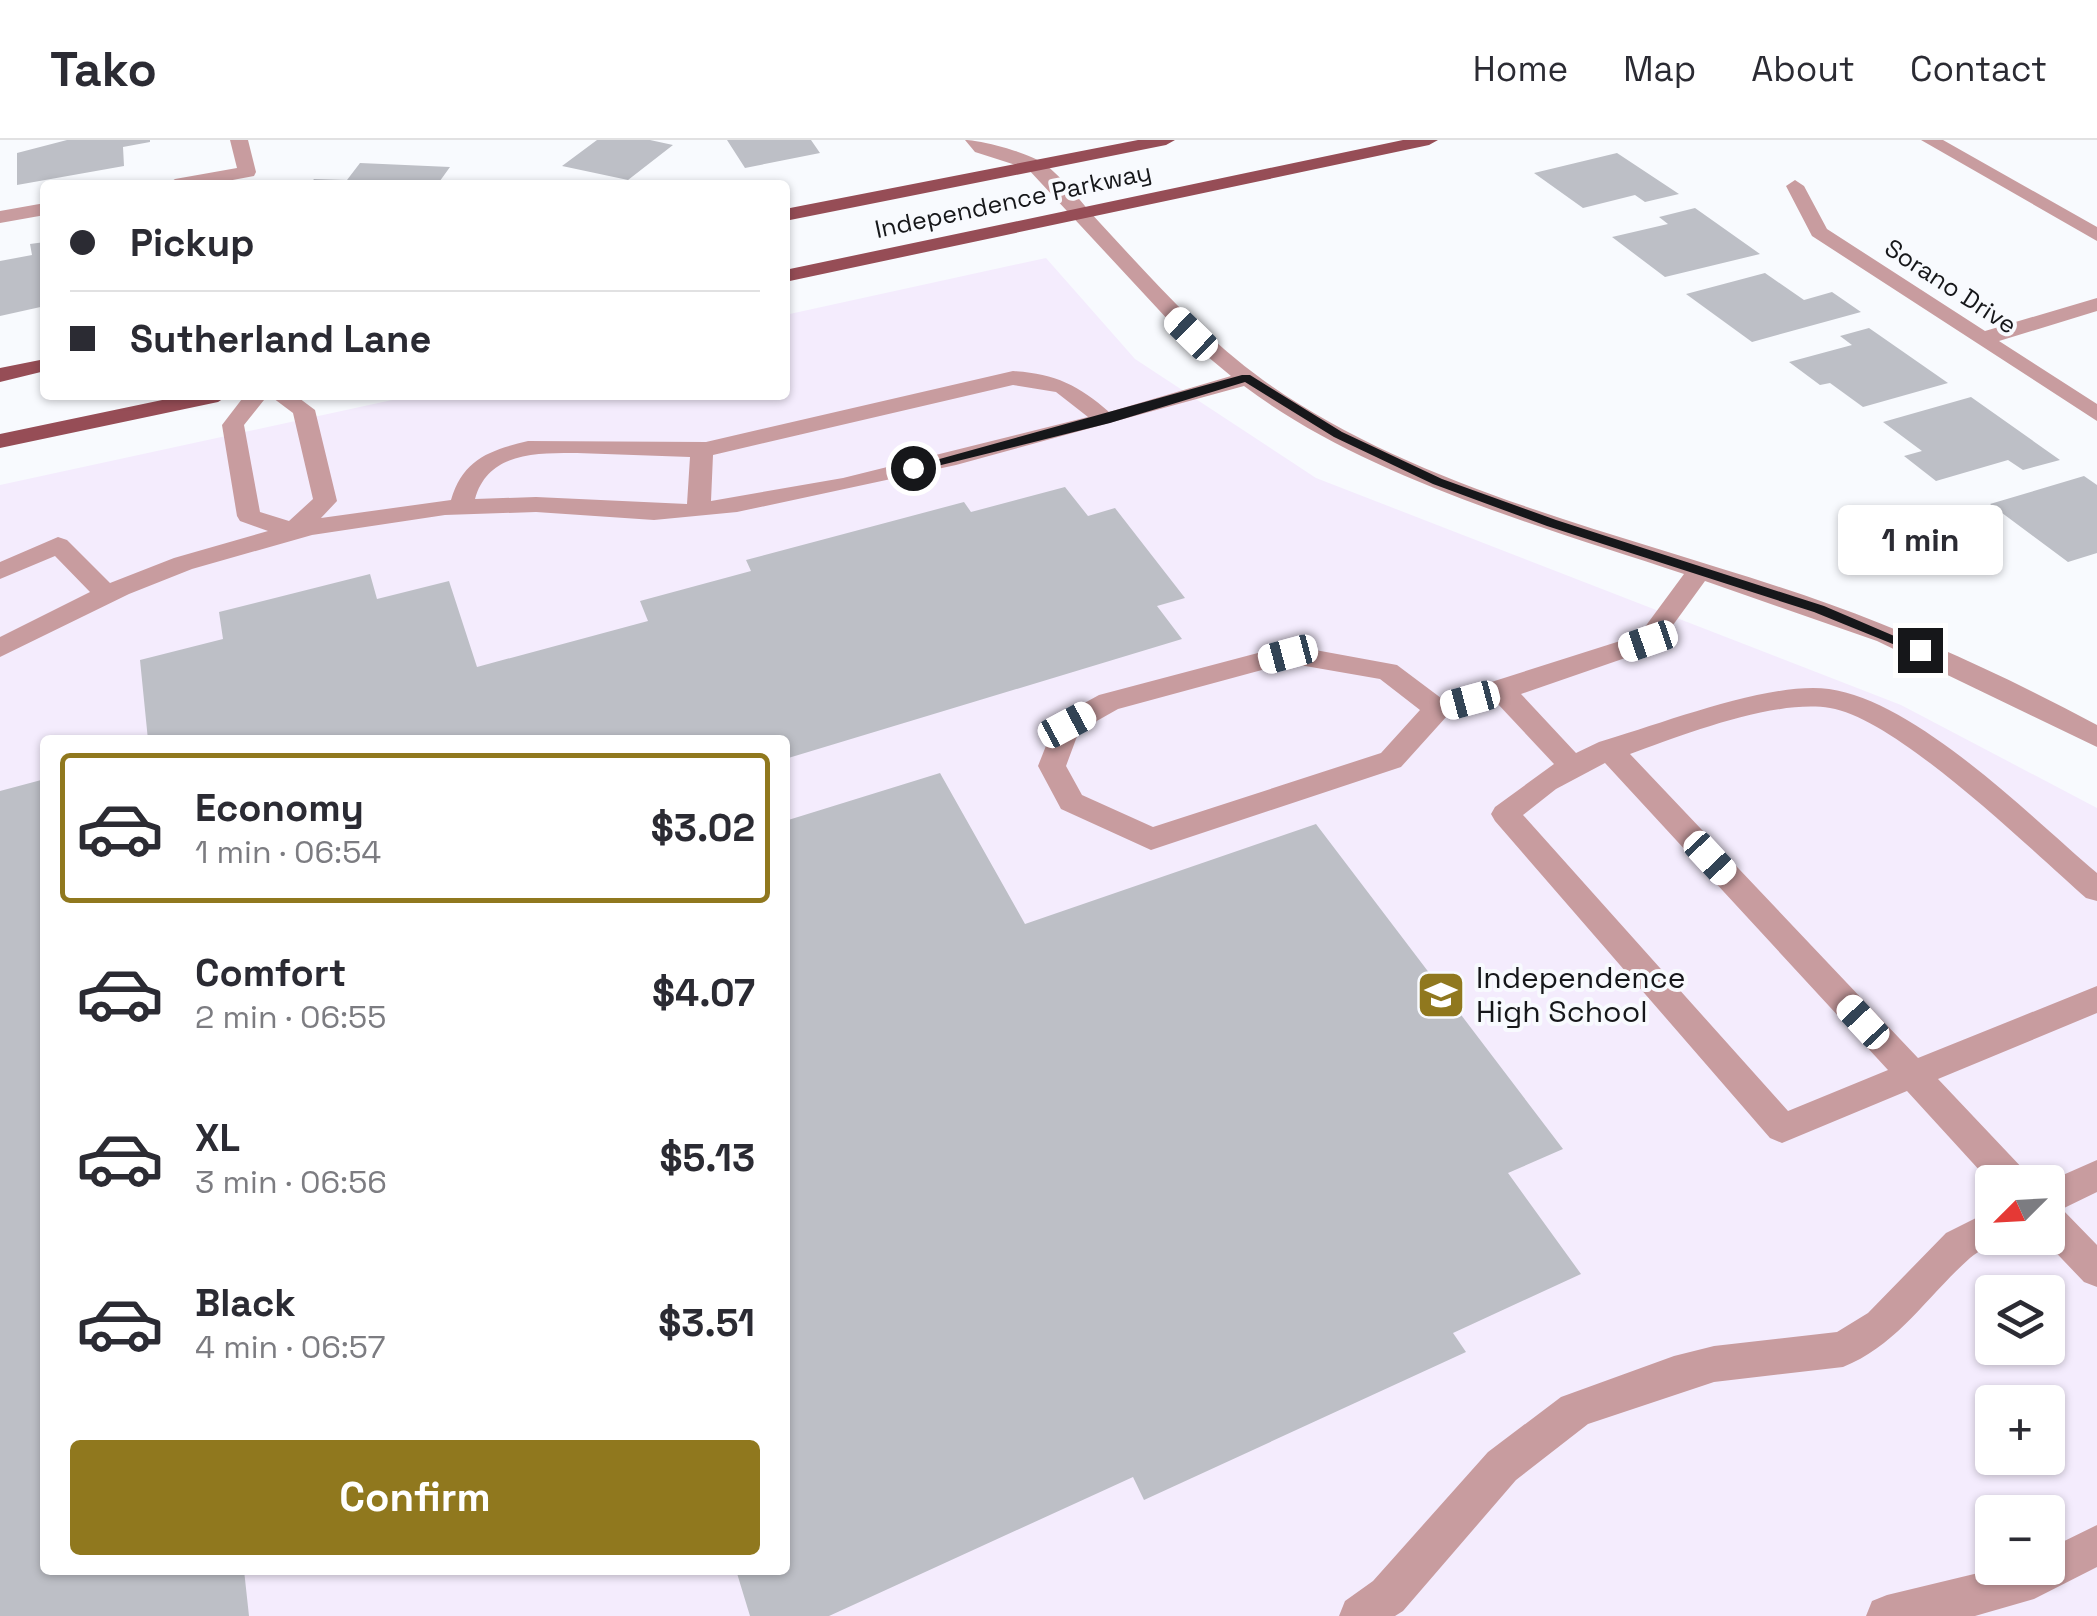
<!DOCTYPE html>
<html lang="en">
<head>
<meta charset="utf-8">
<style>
  body { margin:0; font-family:"Space Grotesk",sans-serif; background:#f2f2f3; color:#2b2b33; height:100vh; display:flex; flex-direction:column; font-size:38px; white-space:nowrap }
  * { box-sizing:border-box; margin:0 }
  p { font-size:32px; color:#7c7c81 }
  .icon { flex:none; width:55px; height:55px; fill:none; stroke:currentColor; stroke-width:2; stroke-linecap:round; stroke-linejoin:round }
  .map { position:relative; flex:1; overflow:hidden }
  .panel { position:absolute; left:40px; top:595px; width:750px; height:840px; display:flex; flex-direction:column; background:#fff; border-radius:10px; box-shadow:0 2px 8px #0004 }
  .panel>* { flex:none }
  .hud { position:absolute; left:40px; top:40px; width:750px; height:220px; border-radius:10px; box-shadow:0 2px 8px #0004; display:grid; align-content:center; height:220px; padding:0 30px; background:#fff }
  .needle { width:65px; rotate:246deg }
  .buttons { position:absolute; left:1975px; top:1025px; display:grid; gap:20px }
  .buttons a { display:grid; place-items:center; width:90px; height:90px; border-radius:10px; background:#fff; box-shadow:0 2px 8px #0004; font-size:50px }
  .end { position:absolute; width:45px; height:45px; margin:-22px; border:12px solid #16171a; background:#fff; box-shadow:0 0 0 5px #fff }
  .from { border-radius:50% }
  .bubble { position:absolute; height:70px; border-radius:10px; background:#fff; box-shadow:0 2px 8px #0004; font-size:32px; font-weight:800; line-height:70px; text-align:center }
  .car { position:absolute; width:30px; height:60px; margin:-30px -15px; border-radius:12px; box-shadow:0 0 8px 2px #0007; background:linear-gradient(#fff 24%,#345 0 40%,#fff 0 76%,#345 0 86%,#fff 0) }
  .hud b { display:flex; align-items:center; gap:35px; height:95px; font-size:38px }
  .hud b+b { border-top:2px solid #e1e1e2 }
  .hud i { width:25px; height:25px; background:#2b2b33 }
  ul { padding:18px 0 0; list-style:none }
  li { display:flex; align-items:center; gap:30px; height:150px; margin:0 20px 15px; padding:0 10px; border:5px solid transparent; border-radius:10px }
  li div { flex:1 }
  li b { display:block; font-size:38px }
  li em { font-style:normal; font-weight:800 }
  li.selected { border-color:#90781e }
  li>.icon { width:90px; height:90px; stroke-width:1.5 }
  .primary-button { display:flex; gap:20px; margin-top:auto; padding:20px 30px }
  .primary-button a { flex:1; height:115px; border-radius:10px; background:#90781e; color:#fff; font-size:40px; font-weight:800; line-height:115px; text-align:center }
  header { display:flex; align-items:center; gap:60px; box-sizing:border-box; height:140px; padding:0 50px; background:#fff; border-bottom:2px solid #e1e1e2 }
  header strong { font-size:48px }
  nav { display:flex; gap:55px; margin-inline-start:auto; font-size:35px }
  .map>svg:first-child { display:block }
  .education { fill:#f4ecfd; fill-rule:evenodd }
  .building { fill:#bdbfc6 }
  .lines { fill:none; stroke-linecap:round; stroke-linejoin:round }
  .minor { fill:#c89c9f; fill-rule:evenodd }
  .major { fill:#964d56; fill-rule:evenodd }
  .route { fill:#16171a }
  .labels { text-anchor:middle; stroke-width:8; stroke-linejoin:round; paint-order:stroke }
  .far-street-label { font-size:25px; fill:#16171a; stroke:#f8fafe }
  .poi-label { font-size:30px; fill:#16171a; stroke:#f8fafe; text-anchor:start }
</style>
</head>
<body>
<header>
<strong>Tako</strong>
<nav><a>Home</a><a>Map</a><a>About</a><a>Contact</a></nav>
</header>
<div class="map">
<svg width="2097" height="1476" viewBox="0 0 2097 1476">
  <rect width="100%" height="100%" fill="#f8fafe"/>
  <!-- education -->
  <path class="education" d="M1046,118L1135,219L1316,338L1901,565L2097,668V1476H0V345L415,255H785V175ZM45,600H785V1430H45ZM1992,1042H2048V1098H1992ZM1992,1152H2048V1208H1992ZM1992,1262H2048V1318H1992ZM1992,1372H2048V1428H1992Z"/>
  <!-- building -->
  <path class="building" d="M67,0H150V2L123,7L124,26L17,45V13Z
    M597,0H650L673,5L628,40L562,26Z
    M727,0H811L820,13L745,28Z
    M1617,13L1679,54L1645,62L1635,55L1583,68L1534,33Z
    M360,23L450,27L437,45H309L314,39L347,40Z
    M1695,68L1760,114L1665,137L1612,97L1668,84L1659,77Z
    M45,102V166L0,176V121L32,115L30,104Z
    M1765,133L1804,160L1832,152L1861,172L1752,202L1686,154Z
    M1869,188L1948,243L1863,267L1830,243L1820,245L1789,222L1852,205L1840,196Z
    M1971,257L2060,320L2023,330L2008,320L1936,341L1904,316L1922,311L1883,282Z
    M2084,336L2097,345V413L2068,422L1990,364Z
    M1065,347L1088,376L1115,368L1185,458L1157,466L1182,499L785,619V600H148L140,520L223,499L219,472L370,434L377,459L449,441L477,527L648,481L640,461L751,431L746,420L964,362L971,372Z
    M940,633L1025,784L1316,684L1563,1009L1508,1033L1581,1134L1453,1193L1466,1212L1144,1360L1133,1337L829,1476H750L736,1430H785V681Z
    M45,639V1430H244L249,1476H0V651Z"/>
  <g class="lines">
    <!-- minor -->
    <path class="minor" d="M230,0H248L256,32L254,36L206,45H166L175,39L237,28Z
      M965,0C981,0 1029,13 1043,23C1064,38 1082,64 1100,83C1151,138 1201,195 1263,240C1424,355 1644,398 1829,464C1921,497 2011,539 2097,585V607L1877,501L1705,441L1657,507L1521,554L1576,613L1599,602C1659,585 1768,541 1829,549C1916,561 2030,676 2097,733V761L2086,758C2031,710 1898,579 1830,568C1774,559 1683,595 1630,614L1918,918L2097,846V873L1938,939L2025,1031L2030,1042L1992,1044L1907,951L1782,1003L1770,998L1495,681L1491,674L1495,667L1554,624L1496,562L1447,576L1401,627L1151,710L1061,669L1038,626L1057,578L1099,555L1288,505L1397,525L1441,558L1639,495L1684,434C1542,387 1364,337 1244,246L956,325L737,372L654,380L536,372L445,375L312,395L192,429L129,454L0,517V497L90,452L55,416L0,439V422L58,397L67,400L110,443L174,418L268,391L240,381L237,376L222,285L245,255H268L244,285L260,372L289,381L313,359L293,273L269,255H295L315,270L337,361L321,378L451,360C463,319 490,310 528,301L706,302L1013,231C1053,233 1079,245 1109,272L1231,236L1184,197L1028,29L975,12ZM1013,245L1056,252L1088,277L843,338L711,361L713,315ZM577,313L690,317L687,364L536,357L475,359C488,312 536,313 577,313ZM1288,523L1380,539L1420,570L1381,613L1153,687L1082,655L1066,626L1079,591L1118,569ZM1605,623L1888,930L1788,971L1523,675L1556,649Z
      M1921,0H1943L2097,87V101Z
      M1795,40L1804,46L1827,89L1985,191L2097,158V171L1999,201L2097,264V281L1812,96L1786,46Z
      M45,63V75L0,83V71Z
      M2097,1020V1052L2062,1069L2097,1105V1147L2084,1142L2042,1098H2048L2047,1042Z
      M1992,1070V1098H2004C1993,1104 1980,1110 1970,1118C1927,1156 1898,1205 1843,1227L1714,1242L1588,1284L1516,1340L1403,1471L1395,1476H1339L1345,1461L1373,1441L1488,1312L1561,1257L1674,1216L1714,1206L1837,1192L1868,1173L1946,1093Z
      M2097,1385V1427L2034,1459L1975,1476H1866L1872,1461L1887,1455L1999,1428H2048V1409Z"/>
    <!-- major -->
    <path class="major" d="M1138,0H1175L1166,5L785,81V69Z
      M1403,0H1438L1429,5L785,142V130Z
      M45,219V231L0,242V228Z
      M186,255H229L218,262L0,308V294Z"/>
  </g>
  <!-- route -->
  <path class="route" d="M1242,235H1250L1342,292L1442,339L1556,380L1824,466L1927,510L1915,513L1814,472L1547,386L1433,344L1334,297L1245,242L1110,283L913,332L907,328Z"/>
  <!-- icons -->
  <defs>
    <g id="school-square" transform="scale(2.5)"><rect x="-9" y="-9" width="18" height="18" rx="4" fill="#90781e" stroke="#f8fafe"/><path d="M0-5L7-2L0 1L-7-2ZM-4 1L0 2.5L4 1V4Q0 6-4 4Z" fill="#fff"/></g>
  </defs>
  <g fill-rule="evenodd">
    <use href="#school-square" x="1441" y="855"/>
  </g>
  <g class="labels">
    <!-- far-street labels -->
    <g class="far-street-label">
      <text transform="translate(1013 60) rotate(-12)" y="9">Independence Parkway</text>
      <text transform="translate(1951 146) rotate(33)" y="9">Sorano Drive</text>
    </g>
    <!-- poi labels -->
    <g class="poi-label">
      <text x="1476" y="848">Independence<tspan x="1476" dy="34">High School</tspan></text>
    </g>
  </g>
</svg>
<div class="buttons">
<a><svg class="needle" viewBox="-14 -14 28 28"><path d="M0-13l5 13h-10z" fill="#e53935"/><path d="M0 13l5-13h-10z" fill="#7c7c81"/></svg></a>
<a><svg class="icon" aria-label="layers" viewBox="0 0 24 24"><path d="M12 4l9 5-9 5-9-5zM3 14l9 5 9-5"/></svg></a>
<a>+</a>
<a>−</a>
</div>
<i class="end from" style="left:913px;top:328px"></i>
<i class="end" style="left:1920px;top:510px"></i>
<div class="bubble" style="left:1838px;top:365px;width:165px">1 min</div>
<i class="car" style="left:1191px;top:194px;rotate:314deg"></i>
<i class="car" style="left:1648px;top:501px;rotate:251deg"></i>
<i class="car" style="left:1288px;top:514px;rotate:255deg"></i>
<i class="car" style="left:1470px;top:560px;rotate:255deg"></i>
<i class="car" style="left:1067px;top:585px;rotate:62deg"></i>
<i class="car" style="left:1710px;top:718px;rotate:137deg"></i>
<i class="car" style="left:1863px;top:882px;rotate:317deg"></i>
<div class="hud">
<b><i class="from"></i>Pickup</b>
<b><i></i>Sutherland Lane</b>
</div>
<section class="panel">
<ul>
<li class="selected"><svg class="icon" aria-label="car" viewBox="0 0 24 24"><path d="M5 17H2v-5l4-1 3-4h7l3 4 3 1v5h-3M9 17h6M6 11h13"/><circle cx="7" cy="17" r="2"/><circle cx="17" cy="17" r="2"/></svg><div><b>Economy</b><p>1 min · 06:54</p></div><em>$3.02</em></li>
<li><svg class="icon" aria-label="car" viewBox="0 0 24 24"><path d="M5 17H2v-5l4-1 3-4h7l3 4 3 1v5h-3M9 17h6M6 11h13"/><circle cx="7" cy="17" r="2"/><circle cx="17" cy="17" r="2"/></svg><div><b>Comfort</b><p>2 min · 06:55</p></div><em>$4.07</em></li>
<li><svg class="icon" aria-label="car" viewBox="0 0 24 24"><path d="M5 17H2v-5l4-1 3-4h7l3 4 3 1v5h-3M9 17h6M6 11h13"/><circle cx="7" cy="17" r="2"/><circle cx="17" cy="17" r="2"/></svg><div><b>XL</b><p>3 min · 06:56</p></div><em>$5.13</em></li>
<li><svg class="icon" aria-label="car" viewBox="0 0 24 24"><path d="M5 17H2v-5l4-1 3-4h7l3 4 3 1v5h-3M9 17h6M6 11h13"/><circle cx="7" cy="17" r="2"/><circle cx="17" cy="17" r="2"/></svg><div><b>Black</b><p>4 min · 06:57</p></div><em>$3.51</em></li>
</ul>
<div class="primary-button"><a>Confirm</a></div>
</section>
</div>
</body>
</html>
